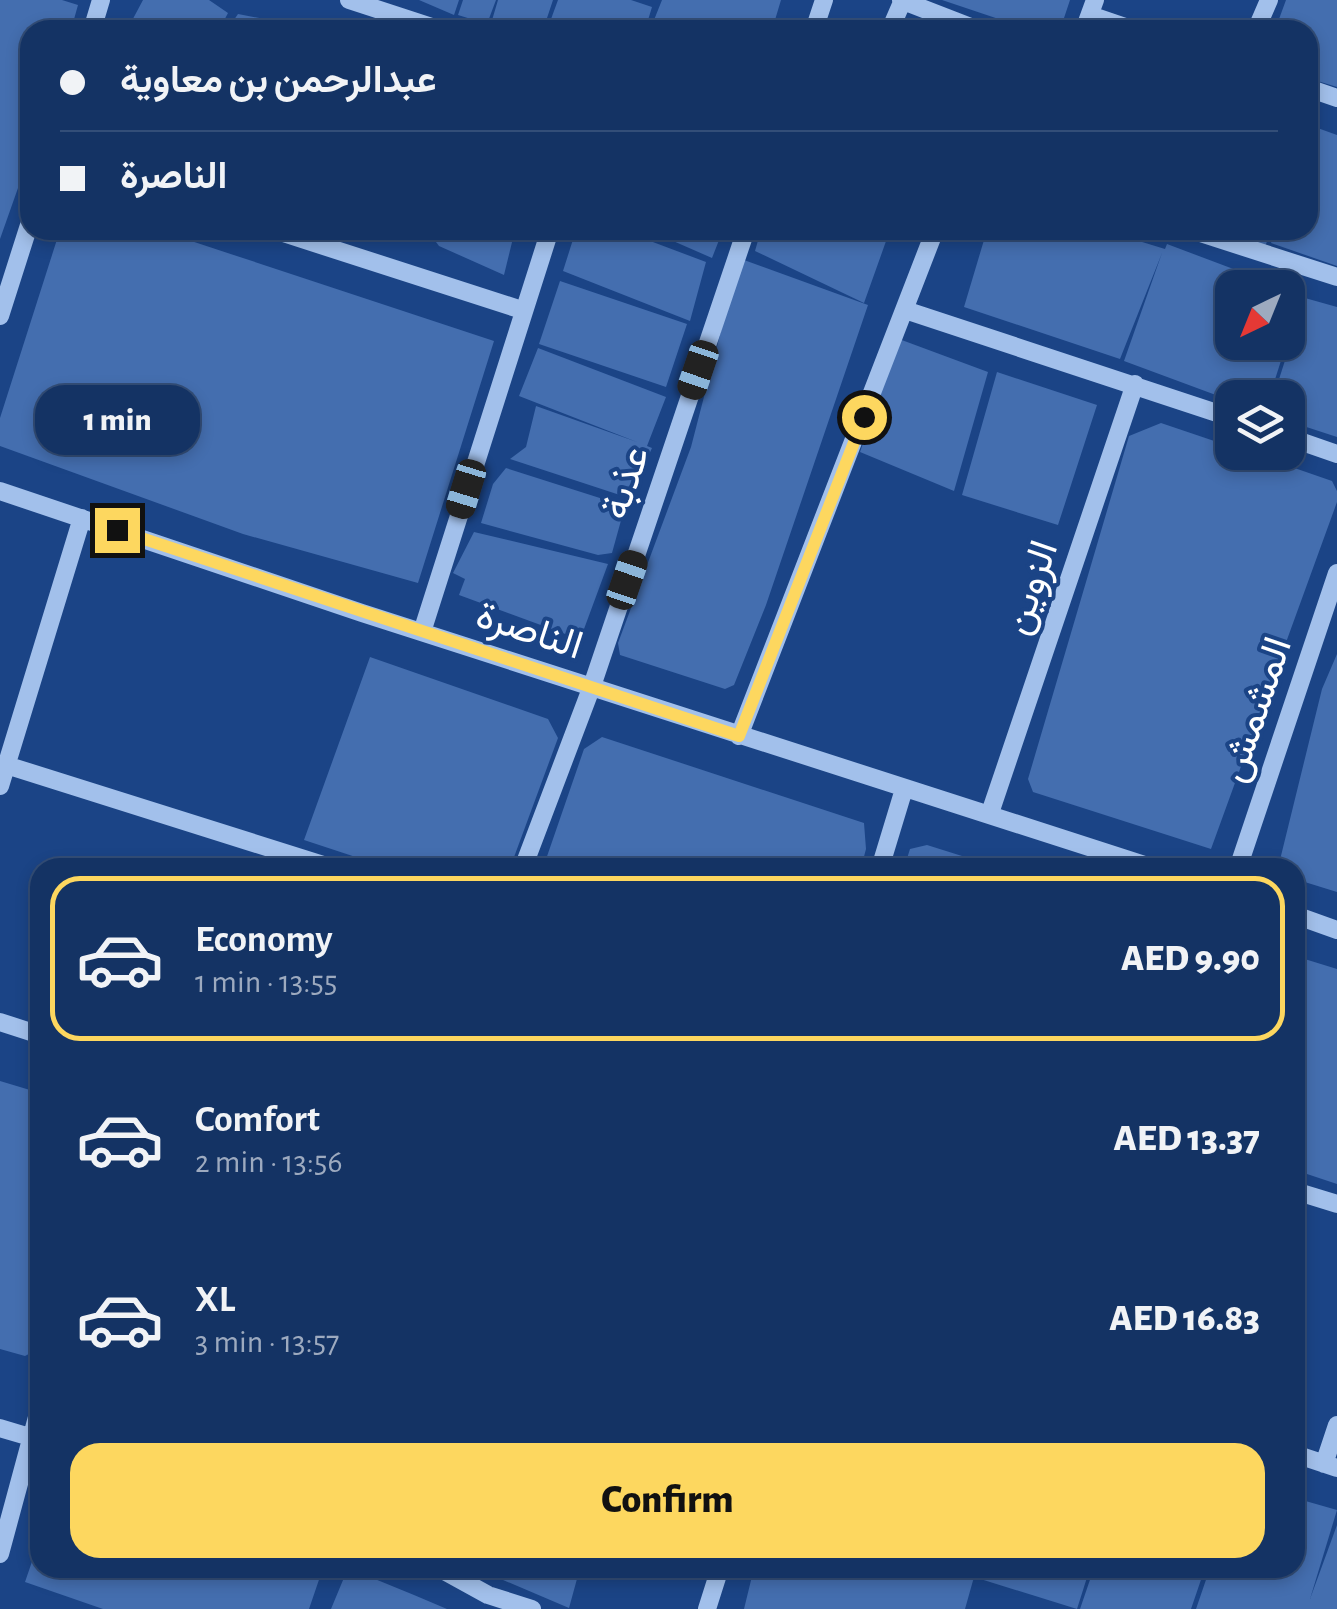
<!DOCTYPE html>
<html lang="en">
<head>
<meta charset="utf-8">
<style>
  body { margin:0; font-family:"Alegreya Sans",Vazirmatn,sans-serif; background:#213f6d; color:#f1f3f6; height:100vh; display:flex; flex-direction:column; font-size:38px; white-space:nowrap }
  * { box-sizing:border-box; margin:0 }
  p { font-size:32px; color:#9daabf }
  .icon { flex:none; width:55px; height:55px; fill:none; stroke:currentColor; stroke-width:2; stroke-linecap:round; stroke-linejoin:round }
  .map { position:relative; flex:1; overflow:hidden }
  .details { position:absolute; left:30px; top:858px; width:1275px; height:720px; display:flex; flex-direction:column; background:#143364; border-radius:30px; box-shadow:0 5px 15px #0003,0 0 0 2px #334e78 }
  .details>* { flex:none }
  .top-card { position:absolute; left:20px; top:20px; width:1298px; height:220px; border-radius:30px; box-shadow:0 5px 15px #0003,0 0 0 2px #334e78; display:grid; align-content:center; height:220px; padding:0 40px; background:#143364 }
  .needle { width:65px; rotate:223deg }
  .fabs { position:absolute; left:1215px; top:270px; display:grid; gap:20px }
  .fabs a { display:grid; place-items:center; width:90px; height:90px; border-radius:20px; background:#143364; box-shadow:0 5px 15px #0003,0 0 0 2px #334e78; font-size:50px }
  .end { position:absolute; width:45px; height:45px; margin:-22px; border:12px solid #fdd75f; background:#111; box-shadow:0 0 0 5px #111 }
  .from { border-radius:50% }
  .bubble { position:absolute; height:70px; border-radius:30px; background:#143364; box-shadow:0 5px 15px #0003,0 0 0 2px #334e78; font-size:32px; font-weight:800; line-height:70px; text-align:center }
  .car { position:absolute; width:30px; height:60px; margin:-30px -15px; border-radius:12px; box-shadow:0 0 8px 2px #0007; background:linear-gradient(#222 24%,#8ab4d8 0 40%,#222 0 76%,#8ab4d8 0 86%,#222 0) }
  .top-card b { display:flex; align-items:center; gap:35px; height:95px; font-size:38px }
  .top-card b+b { border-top:2px solid #334e78 }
  .top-card i { width:25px; height:25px; background:#f1f3f6 }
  ul { padding:18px 0 0; list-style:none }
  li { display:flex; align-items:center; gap:30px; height:165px; margin:0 20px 15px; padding:0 20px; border:5px solid transparent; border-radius:30px }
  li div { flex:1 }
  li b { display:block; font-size:38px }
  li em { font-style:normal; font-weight:800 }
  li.active { border-color:#fdd75f }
  li>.icon { width:90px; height:90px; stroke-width:1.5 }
  .action { display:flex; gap:20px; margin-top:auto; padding:20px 40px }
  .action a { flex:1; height:115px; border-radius:30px; background:#fdd75f; color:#111; font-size:40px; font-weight:800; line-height:115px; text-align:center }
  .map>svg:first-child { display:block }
  .building { fill:#446eaf }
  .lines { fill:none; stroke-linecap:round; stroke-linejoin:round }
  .minor { stroke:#a2c0eb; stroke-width:18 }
  .route { stroke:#fdd75f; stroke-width:12 }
  .labels { text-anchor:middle; stroke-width:8; stroke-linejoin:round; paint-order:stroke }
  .street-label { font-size:40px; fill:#fff; stroke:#1b4486 }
</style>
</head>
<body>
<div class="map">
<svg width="1337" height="1609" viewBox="0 0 1337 1609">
  <rect width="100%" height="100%" fill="#1b4486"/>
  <!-- building -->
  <path class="building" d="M0,0H62L78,5L71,30H30V154L0,239Z
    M143,0H209L228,13L219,30H127Z
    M419,0H459L454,15Z
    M463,0H496L487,24L458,15Z
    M498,0H553L543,30H498L490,27Z
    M558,0H631L652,7L645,30H547Z
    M662,0H781L772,30H650Z
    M942,0H1070L1060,30H1031Z
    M1286,0H1337V87L1308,78V30H1275Z
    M238,14L312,28L311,30H227Z
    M1312,126L1337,135V266L1271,243L1276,230H1308V138Z
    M60,230H158L494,341L418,583L243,534L0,446V418Z
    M427,230H515L504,275L439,246Z
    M576,230H621L706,262L690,321L563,271Z
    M648,230H723L712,258Z
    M761,230H890L864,303L755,251Z
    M987,230H1103L1165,249L1167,244L1281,287L1232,288V342H1287L1269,398H1232V401L1124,361L1162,253L1120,359L964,307Z
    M1219,230H1271L1265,247Z
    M744,260L868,305L766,605L734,685L725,689L620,655L618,643L691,447L735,277Z
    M560,281L687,324L666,387L539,344Z
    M1288,289L1302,295L1288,338Z
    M1305,298L1337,307V437L1288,421V398H1273Z
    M899,339L988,372L954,491L860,452Z
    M538,348L666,397L647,446L652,448L629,498L510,459L526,447L536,406L637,442L519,396Z
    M997,372L1097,405L1058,525L962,495Z
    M1161,423L1232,447V452H1248L1332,481L1337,491V502L1211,849L1033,792L1028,779L1129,436Z
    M506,468L625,506L612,553L598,555L481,523L493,484Z
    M474,532L608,564L584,629L568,635L459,595L465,579L453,573Z
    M1337,654V892L1295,879V868H1278L1322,689Z
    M370,657L548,719L558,738L510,868H389L304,840Z
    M602,737L864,823L866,849L861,868H543L584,749Z
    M927,845L997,867V868H904L910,849Z
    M1295,956L1337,969V1184L1295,1170Z
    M0,1081L40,1093V1348L25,1356L0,1349Z
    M1295,1498L1337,1510L1310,1599L1337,1525V1609H1196L1210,1568H1295Z
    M39,1541L40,1568H323L309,1609H103L25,1582Z
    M348,1568L414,1595L447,1609H331Z
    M475,1568H580L569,1608Z
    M754,1568H1090L1077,1609L974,1577L965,1609H744Z
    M1094,1568H1205L1191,1609H1080Z"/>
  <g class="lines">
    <!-- minor -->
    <path class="minor" d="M349,0L441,30
      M901,0L978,30
      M1090,15L1134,30
      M92,30L101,0
      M814,30L824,0
      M890,30L903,0
      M1084,30L1095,0
      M1256,30L1269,0
      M1308,88L1337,98
      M274,230L522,310
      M1191,230L1337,277
      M905,310L1232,418
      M0,316L30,222
      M1288,437L1337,454
      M0,491L362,613L1154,868
      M422,632L550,230
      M739,736L935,230
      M6,765L333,868
      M0,786L82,518
      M990,813L1135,384
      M523,868L592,686L746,230
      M880,868L904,789
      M1238,868L1337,573
      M1295,915L1337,930
      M0,1022L40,1035
      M1295,1191L1337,1204
      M0,1428L30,1437
      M1295,1454L1337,1468
      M1324,1464L1337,1425
      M0,1554L40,1406
      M439,1568L488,1595L532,1609
      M707,1609L720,1568"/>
  </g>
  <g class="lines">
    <!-- route -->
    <path class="route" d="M117,530L739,736L864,417"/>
  </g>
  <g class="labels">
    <!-- street labels -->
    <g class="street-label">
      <text transform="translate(624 482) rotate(-71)" y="14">عذبة</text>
      <text transform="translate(1029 587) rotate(-71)" y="14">الزوين</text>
      <text transform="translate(530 629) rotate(18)" y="14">الناصرة</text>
      <text transform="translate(1254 709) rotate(-71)" y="14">المشمش</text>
    </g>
  </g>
</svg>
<div class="fabs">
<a><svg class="needle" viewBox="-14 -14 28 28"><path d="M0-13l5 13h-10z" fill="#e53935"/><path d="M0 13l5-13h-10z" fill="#9daabf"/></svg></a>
<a><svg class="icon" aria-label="layers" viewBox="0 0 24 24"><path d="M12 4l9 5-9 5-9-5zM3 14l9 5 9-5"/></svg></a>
</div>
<i class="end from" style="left:864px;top:417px"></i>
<i class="end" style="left:117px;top:530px"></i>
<div class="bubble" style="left:35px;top:385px;width:165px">1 min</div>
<i class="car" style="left:698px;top:370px;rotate:199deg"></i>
<i class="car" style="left:466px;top:489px;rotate:197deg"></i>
<i class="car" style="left:627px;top:580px;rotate:19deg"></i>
<div class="top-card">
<b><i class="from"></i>عبدالرحمن بن معاوية</b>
<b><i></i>الناصرة</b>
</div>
<section class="details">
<ul>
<li class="active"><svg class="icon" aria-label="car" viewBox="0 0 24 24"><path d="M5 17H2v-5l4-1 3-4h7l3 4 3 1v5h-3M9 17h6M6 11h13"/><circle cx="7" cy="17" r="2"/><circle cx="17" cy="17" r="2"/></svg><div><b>Economy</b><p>1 min · 13:55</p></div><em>AED 9.90</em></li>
<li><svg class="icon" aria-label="car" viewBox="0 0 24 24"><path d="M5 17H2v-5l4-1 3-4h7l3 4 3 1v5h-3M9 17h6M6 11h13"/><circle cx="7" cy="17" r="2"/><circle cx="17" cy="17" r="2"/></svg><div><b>Comfort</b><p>2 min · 13:56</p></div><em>AED 13.37</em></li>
<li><svg class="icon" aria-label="car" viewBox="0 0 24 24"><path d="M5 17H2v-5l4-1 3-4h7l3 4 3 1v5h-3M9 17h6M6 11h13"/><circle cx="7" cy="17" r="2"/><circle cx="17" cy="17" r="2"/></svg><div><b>XL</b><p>3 min · 13:57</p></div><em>AED 16.83</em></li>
</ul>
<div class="action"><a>Confirm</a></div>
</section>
</div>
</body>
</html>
